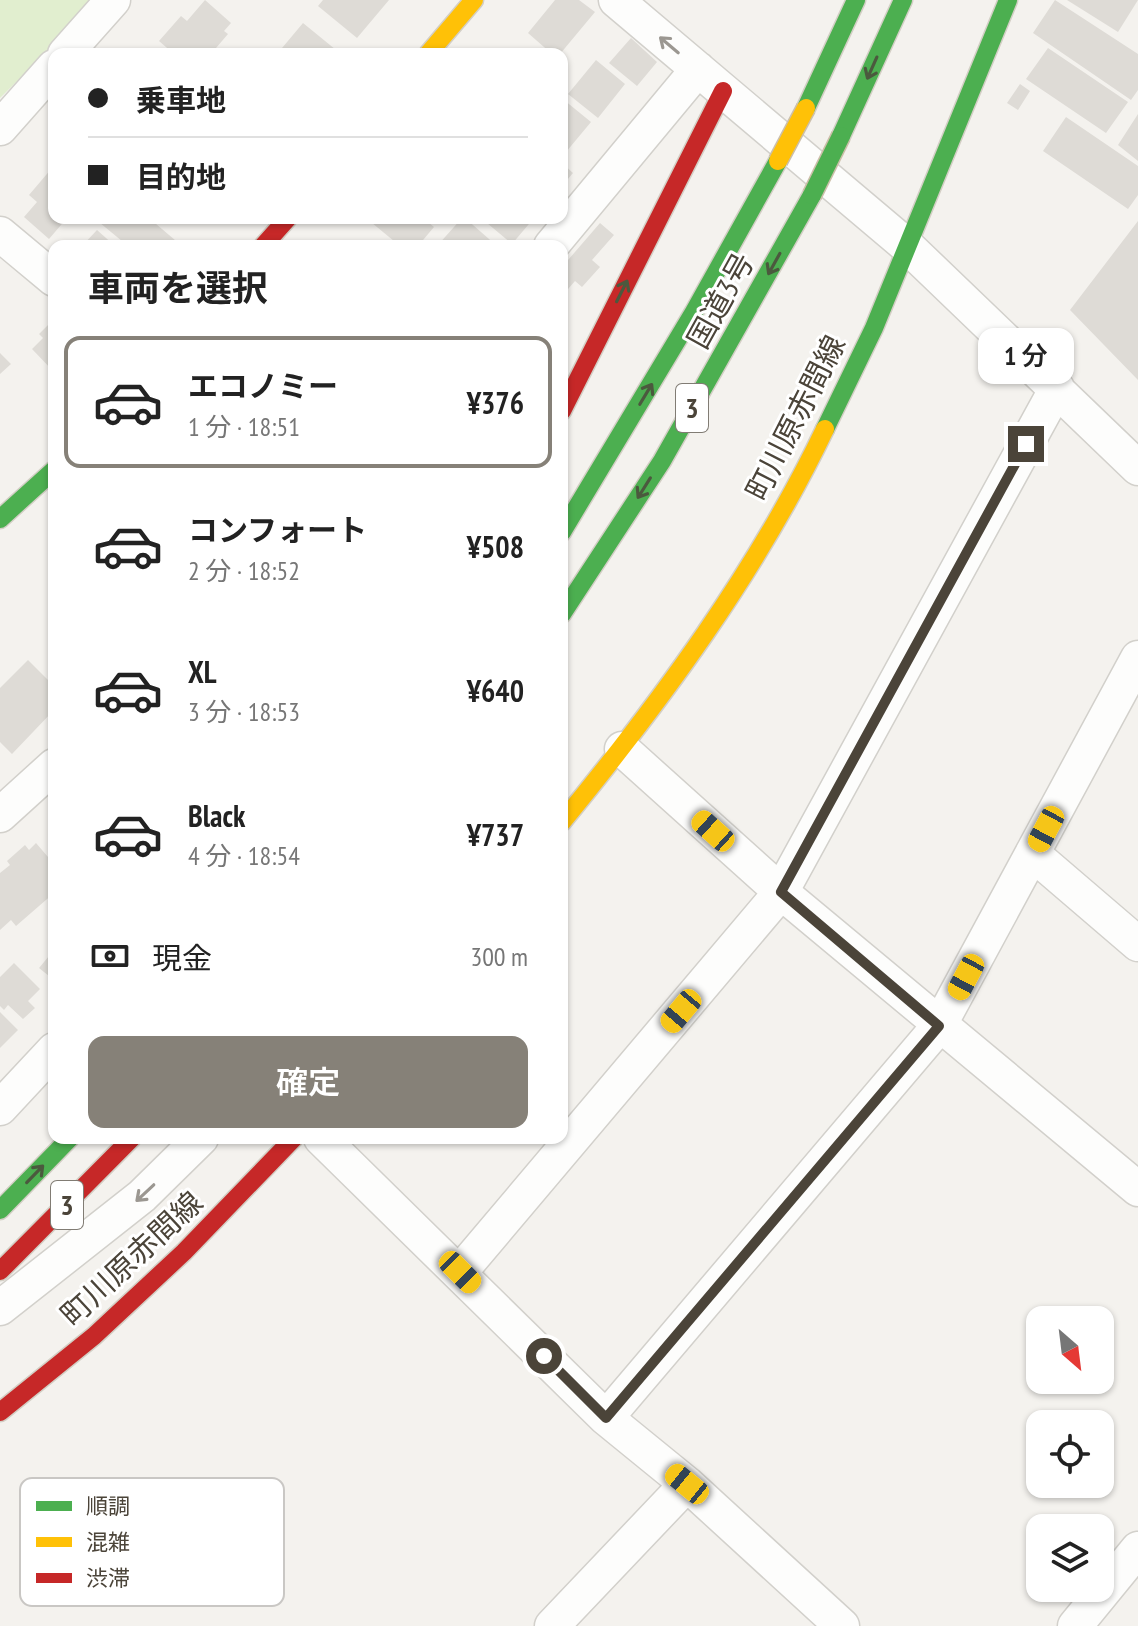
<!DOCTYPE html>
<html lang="ja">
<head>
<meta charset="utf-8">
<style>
  body { margin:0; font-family:"PT Sans Narrow","Noto Sans JP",sans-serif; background:#f6f6f6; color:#222; height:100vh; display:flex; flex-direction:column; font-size:30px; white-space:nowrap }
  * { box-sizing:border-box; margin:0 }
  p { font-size:26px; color:#767676 }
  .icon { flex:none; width:44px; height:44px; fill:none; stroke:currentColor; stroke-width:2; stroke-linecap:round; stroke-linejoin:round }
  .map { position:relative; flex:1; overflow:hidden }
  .sheet { position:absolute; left:48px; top:240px; width:520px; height:904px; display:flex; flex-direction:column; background:#fff; border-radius:16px; box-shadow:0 2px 6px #0004 }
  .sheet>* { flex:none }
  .banner { position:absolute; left:48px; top:48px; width:520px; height:176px; border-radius:16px; box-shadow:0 2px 6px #0004; display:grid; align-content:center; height:176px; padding:0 40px; background:#fff }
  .needle { width:52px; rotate:152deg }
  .tools { position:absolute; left:1026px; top:1306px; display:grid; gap:16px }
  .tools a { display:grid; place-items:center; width:88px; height:88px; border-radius:16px; background:#fff; box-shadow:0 2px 6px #0004; font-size:40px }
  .end { position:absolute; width:36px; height:36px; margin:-18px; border:10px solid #4b4439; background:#fff; box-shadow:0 0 0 4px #fff }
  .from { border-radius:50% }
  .bubble { position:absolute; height:56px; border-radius:16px; background:#fff; box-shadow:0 2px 6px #0004; font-size:26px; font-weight:600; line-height:56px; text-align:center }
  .car { position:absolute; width:24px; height:48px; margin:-24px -12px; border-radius:10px; box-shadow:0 0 6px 2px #0007; background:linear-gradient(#f5c518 24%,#345 0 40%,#f5c518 0 76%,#345 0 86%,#f5c518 0) }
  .banner b { display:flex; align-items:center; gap:28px; height:76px; font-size:30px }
  .banner b+b { border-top:2px solid #e0e0e0 }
  .banner i { width:20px; height:20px; background:#222 }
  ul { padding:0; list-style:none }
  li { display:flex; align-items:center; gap:24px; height:132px; margin:0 16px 12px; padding:0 24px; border:4px solid transparent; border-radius:16px }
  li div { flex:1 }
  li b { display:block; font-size:30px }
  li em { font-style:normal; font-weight:600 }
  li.selected { border-color:#868178 }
  li>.icon { width:72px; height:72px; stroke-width:1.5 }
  h2 { padding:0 40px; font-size:36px; line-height:96px }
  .pay { display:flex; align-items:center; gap:20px; height:88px; padding:0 40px; font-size:30px }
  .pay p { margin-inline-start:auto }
  .action { display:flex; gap:16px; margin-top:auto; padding:16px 40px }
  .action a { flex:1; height:92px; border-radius:16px; background:#868178; color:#fff; font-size:32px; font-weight:600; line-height:92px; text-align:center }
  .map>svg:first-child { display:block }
  .green { fill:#e1eecf }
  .building { fill:#dedbd6 }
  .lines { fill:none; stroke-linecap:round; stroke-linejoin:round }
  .street-casing { stroke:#d2d0cb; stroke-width:37 }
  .fast-casing { stroke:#d3cfc5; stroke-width:21 }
  .slow-casing { stroke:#d3cfc5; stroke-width:21 }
  .jam-casing { stroke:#d3cfc5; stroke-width:21 }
  .street { stroke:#fdfdfc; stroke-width:34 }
  .fast { stroke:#4caf50; stroke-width:18 }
  .slow { stroke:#ffc107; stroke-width:18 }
  .jam { stroke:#c62828; stroke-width:18 }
  .fast-bridge-casing { stroke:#ccbfa9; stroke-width:21; stroke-linecap:butt }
  .slow-bridge-casing { stroke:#ccbfa9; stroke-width:21; stroke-linecap:butt }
  .fast-bridge { stroke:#4caf50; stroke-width:18 }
  .slow-bridge { stroke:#ffc107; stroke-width:18 }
  .oneway { stroke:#9b9791 }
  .oneway2 { stroke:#4b593e }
  .route { stroke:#4b4439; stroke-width:10 }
  .labels { text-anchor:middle; stroke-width:6; stroke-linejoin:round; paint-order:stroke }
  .shield { fill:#fff; stroke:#817c74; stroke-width:2 }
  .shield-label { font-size:28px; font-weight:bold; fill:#4b4439 }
  .street-label { font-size:30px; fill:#4b4439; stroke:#fff }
  .key { fill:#fff; stroke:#c9c7c4; stroke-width:2 }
  .key-label { font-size:22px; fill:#4b4439 }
</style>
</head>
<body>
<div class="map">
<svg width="1138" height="1626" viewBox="0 0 1138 1626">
  <rect width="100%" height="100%" fill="#f4f2ee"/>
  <!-- green -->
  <path class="green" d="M0,0H99L0,98Z"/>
  <!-- building -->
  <path class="building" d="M205,0L231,23L224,31L228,34L216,48L219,50L215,54H174L159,41L181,16L187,21Z
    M323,0H389L357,38L318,6Z
    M555,0H579L595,12L560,54H552L528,33Z
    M1055,0L1138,54V90L1131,100L1033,33Z
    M1067,0H1138L1118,32Z
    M303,23L341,54H277Z
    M631,38L657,62L637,86L609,63Z
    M1048,48L1128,102L1106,133L1026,79Z
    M596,60L625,84L598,118L568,94Z
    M1020,84L1030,91L1018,110L1007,103Z
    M564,100L591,122L566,152L562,149Z
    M1138,114V161L1118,145Z
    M1066,117L1138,166V195L1128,209L1043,151Z
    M562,163L573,173L562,186Z
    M52,168L54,218H67L49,239L24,217L37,202L29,195Z
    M94,218H149L182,246H128Z
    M366,218H423L434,227L418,246H400Z
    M462,218H465L497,246H437Z
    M481,218H534L512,244Z
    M1138,221V380L1070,310Z
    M600,223L614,235L592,260L600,267L582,287L575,281L562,296V267Z
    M97,230L115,246H82Z
    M54,319V372L32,349L43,338L39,334Z
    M0,353L11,364L0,374Z
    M28,660L54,686V710L12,754L0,742V688Z
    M36,843L54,864V893L16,926L11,920L0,930V873L10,865L7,861L25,845L29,850Z
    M54,950V980L39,968Z
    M14,963L40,989L28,1001L35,1008L23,1019L8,1005L4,1010L0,1006V977Z
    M0,1012L18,1030L0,1048Z"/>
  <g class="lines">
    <!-- street casing -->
    <g class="street-casing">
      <path id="street" d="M616,0L907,246L1138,468
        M65,54L113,0
        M0,128L54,67
        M0,234L54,279
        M551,246L698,69
        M622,749L781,892L1138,1189
        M0,815L54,766
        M1033,854L1138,944
        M0,1108L54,1050
        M321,1138L606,1418L687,1484L842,1626
        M460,1272L781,892L1057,388
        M0,1308L142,1196L201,1138
        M606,1418L939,1026L1138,658
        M552,1626L687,1484
        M1075,1626L1138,1549"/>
    </g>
    <!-- fast casing -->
    <g class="fast-casing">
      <path id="fast" d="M806,108L856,0
        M841,136L903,0
        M825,429L874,328L1008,0
        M0,519L54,470
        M562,532L694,312L778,161
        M562,614L662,461L812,195
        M0,1210L70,1138"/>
    </g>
    <!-- slow casing -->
    <g class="slow-casing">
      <path id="slow" d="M428,54L474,0
        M562,822C662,700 757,571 825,429"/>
    </g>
    <!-- jam casing -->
    <g class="jam-casing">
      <path id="jam" d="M263,246L288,218
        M562,411L723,91
        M0,1271L132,1138
        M0,1412L94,1336L184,1252L294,1138"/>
    </g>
    <!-- street -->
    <use href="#street" class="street"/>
    <!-- fast -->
    <use href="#fast" class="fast"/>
    <!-- slow -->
    <use href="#slow" class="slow"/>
    <!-- jam -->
    <use href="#jam" class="jam"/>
    <!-- fast-bridge casing -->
    <g class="fast-bridge-casing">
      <path id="fast-bridge" d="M812,195L841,136"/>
    </g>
    <!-- slow-bridge casing -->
    <g class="slow-bridge-casing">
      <path id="slow-bridge" d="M778,161L806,108"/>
    </g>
    <!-- fast-bridge -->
    <use href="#fast-bridge" class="fast-bridge"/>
    <!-- slow-bridge -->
    <use href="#slow-bridge" class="slow-bridge"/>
  </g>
  <!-- one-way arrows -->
  <defs><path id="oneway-shaft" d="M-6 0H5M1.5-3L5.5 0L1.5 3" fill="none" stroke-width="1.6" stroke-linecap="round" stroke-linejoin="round" transform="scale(2)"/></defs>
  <g class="oneway">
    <use href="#oneway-shaft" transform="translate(669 45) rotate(-140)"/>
    <use href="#oneway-shaft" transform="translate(145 1193) rotate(137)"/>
  </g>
  <g class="oneway2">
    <use href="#oneway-shaft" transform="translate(872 68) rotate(114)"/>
    <use href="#oneway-shaft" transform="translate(774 264) rotate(119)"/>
    <use href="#oneway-shaft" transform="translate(622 291) rotate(-63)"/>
    <use href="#oneway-shaft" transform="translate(646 394) rotate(-59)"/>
    <use href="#oneway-shaft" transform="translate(644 488) rotate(122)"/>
    <use href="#oneway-shaft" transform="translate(35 1174) rotate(-46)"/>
  </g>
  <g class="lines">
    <!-- route -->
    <path class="route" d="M544,1356L606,1418L939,1026L781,892L1026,444"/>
  </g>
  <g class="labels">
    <!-- shield labels -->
    <g class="shield">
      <rect x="676" y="384" width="32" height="48" rx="6"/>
      <rect x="51" y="1181" width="32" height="48" rx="6"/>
    </g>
    <g class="shield-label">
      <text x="692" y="418">3</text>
      <text x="67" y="1215">3</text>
    </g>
    <!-- street labels -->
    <g class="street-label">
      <text transform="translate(721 301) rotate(-61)" y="10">国道3号</text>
      <text transform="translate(796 418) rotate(-63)" y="10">町川原赤間線</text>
      <text transform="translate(132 1259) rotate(-43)" y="10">町川原赤間線</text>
    </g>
  </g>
  <!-- legend -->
  <rect x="20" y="1478" width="264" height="128" rx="12" class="key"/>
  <rect x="36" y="1501" width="36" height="10" fill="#4caf50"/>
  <rect x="36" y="1537" width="36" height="10" fill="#ffc107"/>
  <rect x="36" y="1573" width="36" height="10" fill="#c62828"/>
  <g class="key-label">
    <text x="86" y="1514">順調</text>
    <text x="86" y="1550">混雑</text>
    <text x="86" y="1586">渋滞</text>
  </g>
</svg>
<div class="tools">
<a><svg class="needle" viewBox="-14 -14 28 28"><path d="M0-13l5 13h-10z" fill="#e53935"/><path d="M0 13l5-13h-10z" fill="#767676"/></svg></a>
<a><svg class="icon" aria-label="locate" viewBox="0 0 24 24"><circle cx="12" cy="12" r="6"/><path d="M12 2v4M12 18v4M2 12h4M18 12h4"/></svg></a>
<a><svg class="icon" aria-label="layers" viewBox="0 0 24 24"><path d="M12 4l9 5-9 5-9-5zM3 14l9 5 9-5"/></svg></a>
</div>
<i class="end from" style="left:544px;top:1356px"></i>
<i class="end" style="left:1026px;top:444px"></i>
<div class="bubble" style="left:978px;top:328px;width:96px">1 分</div>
<i class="car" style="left:1046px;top:829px;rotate:208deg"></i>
<i class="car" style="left:713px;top:831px;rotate:312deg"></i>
<i class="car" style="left:966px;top:977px;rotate:208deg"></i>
<i class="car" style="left:681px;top:1011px;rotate:220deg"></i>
<i class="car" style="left:460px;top:1272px;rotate:135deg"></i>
<i class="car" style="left:687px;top:1484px;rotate:309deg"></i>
<div class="banner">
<b><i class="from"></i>乗車地</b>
<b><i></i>目的地</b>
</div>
<section class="sheet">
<h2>車両を選択</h2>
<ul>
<li class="selected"><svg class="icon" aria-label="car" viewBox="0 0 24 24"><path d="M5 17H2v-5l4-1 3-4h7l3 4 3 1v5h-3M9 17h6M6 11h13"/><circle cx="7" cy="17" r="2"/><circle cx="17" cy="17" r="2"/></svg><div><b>エコノミー</b><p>1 分 · 18:51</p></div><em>¥376</em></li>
<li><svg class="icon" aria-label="car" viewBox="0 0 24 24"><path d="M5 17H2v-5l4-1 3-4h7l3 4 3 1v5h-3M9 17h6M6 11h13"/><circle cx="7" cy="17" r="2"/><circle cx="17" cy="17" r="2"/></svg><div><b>コンフォート</b><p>2 分 · 18:52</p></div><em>¥508</em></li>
<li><svg class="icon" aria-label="car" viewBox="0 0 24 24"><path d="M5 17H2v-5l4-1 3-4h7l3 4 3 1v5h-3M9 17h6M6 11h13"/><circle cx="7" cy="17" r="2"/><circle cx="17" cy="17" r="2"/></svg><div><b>XL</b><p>3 分 · 18:53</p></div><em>¥640</em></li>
<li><svg class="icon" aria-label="car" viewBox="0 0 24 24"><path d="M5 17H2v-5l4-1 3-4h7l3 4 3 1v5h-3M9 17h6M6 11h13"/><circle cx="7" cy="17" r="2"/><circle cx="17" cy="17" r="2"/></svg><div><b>Black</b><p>4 分 · 18:54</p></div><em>¥737</em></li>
</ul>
<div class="pay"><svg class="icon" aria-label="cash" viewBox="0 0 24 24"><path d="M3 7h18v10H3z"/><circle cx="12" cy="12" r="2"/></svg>現金<p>300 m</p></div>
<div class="action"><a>確定</a></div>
</section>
</div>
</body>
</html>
